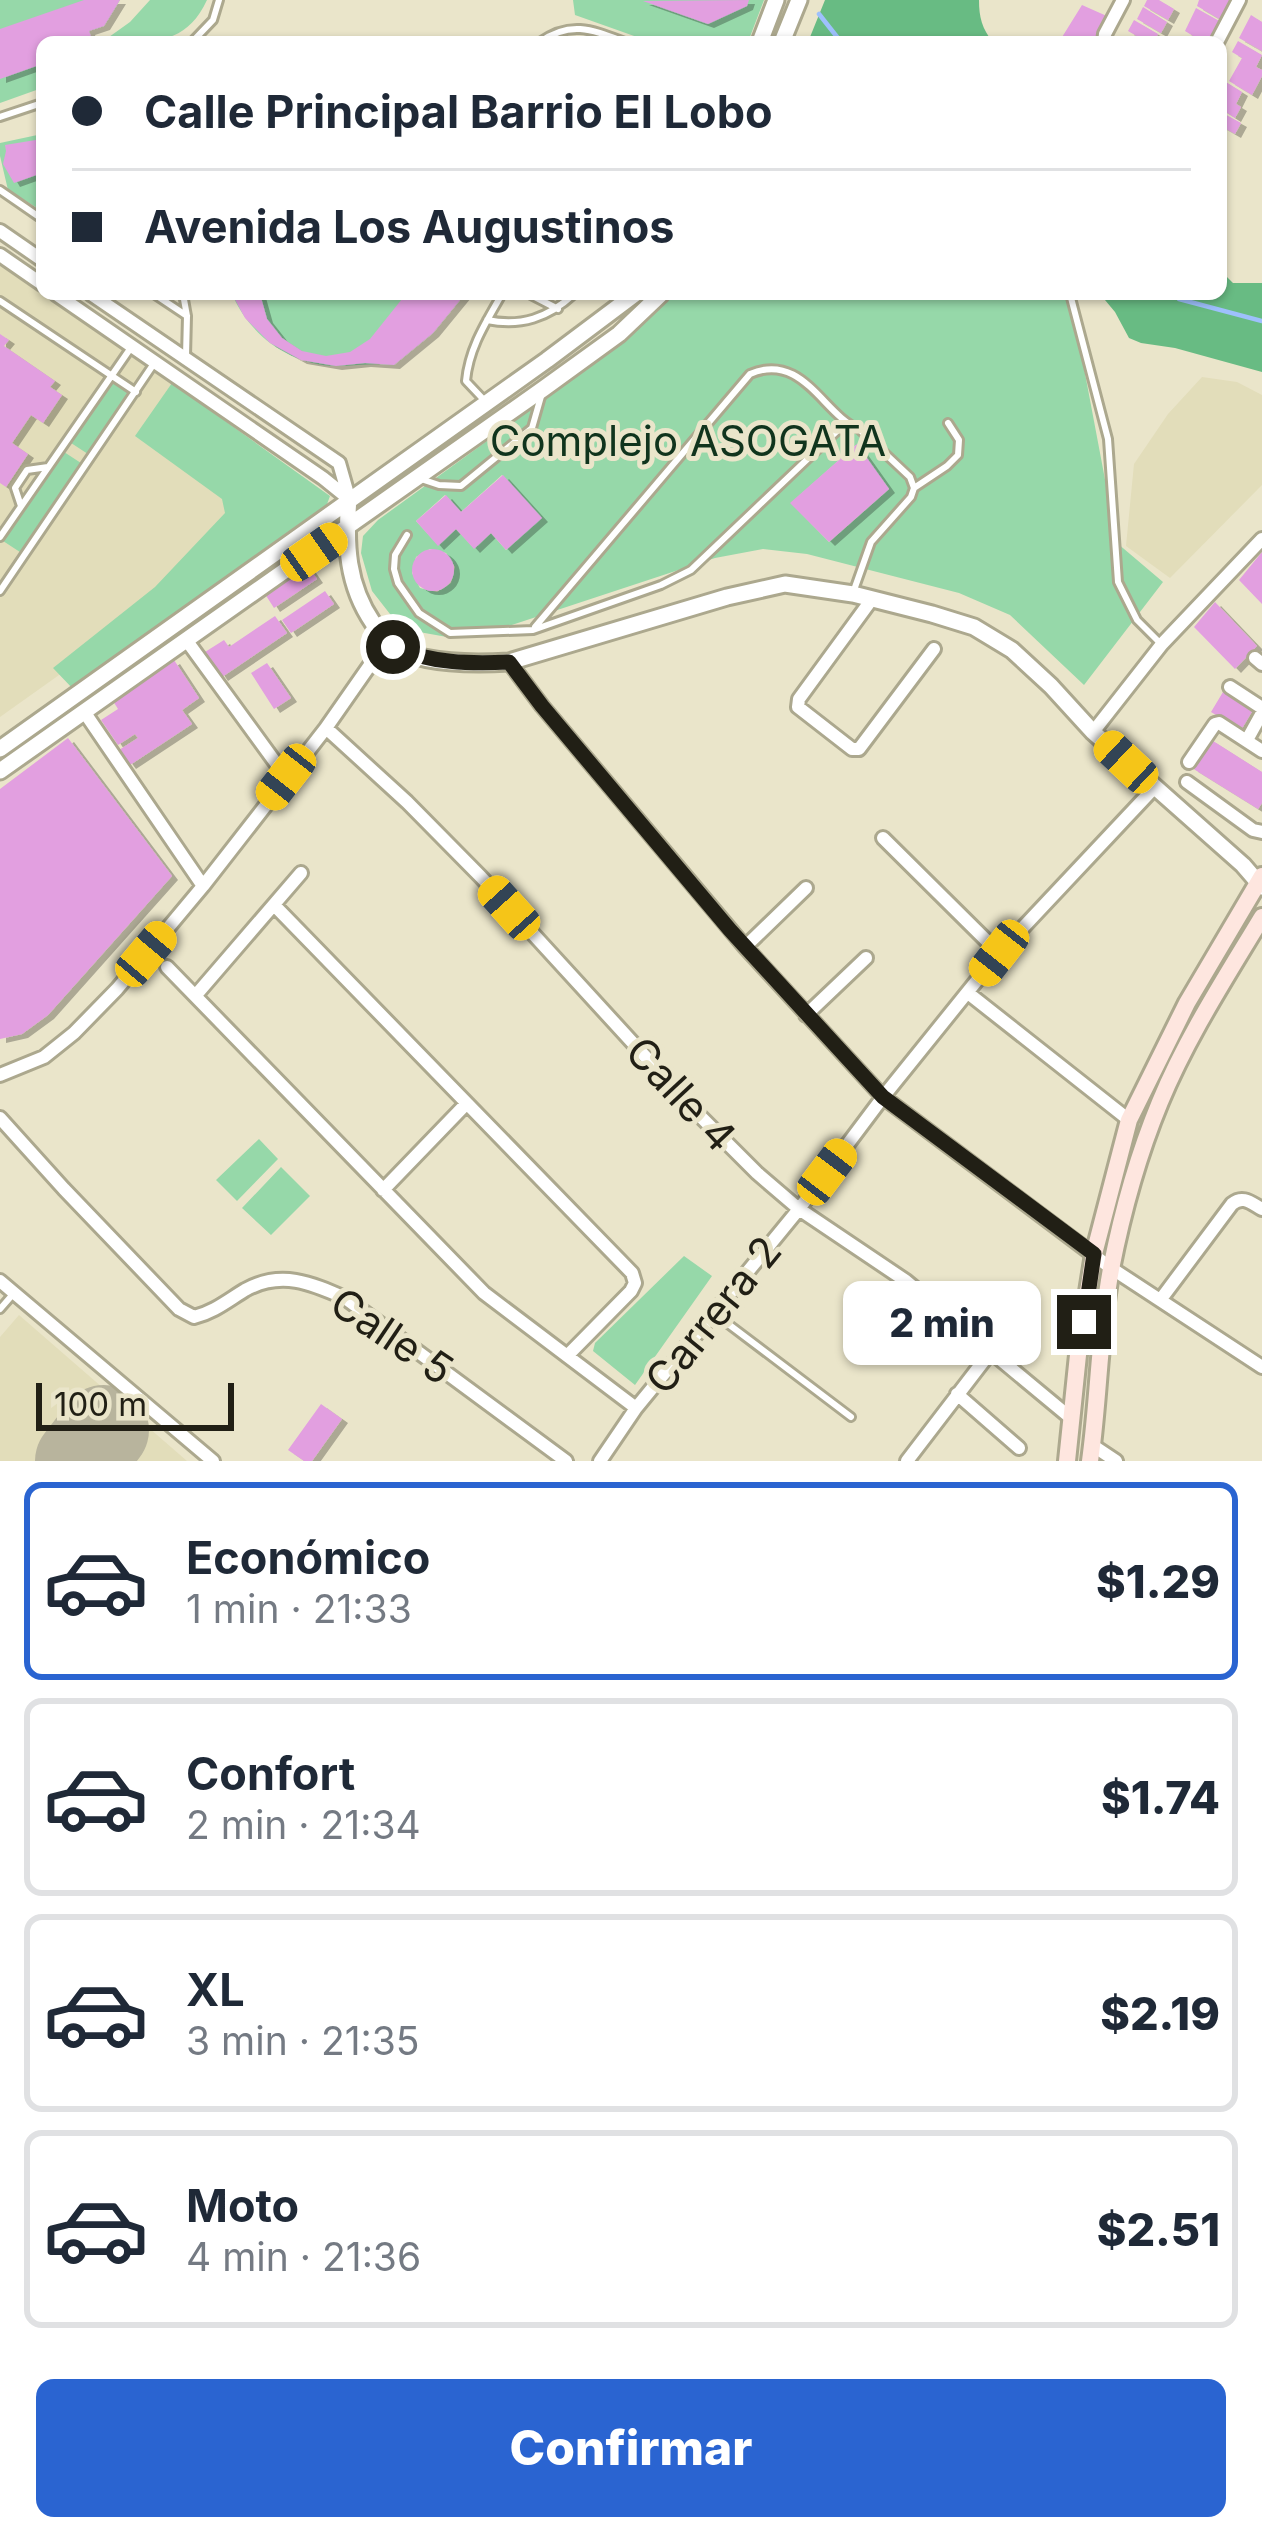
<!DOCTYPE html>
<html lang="es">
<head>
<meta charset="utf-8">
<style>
  body { margin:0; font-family:Inter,sans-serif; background:#f6f6f7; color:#1f2937; height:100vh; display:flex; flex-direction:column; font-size:45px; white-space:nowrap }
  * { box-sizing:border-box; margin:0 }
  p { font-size:39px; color:#747a83 }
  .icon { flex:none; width:66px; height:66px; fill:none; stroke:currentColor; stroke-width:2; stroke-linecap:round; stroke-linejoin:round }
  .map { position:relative; height:1461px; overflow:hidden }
  .sheet { display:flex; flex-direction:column; background:#fff; flex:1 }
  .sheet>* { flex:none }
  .top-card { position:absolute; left:36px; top:36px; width:1191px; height:264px; border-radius:18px; box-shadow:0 3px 9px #0004; display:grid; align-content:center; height:264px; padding:0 36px; background:#fff }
  .scale { position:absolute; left:36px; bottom:30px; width:198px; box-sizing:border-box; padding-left:12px; border:6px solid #211f15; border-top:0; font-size:33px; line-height:42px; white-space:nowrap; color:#211f15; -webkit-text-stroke:9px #eae5ca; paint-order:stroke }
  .end { position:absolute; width:54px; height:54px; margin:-27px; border:15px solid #211f15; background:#fff; box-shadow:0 0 0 6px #fff }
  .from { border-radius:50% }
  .bubble { position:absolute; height:84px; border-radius:18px; background:#fff; box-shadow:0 3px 9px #0004; font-size:39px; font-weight:800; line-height:84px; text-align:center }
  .car { position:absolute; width:36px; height:72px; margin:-36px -18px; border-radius:15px; box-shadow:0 0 9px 3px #0007; background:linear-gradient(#f5c518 24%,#345 0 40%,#f5c518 0 76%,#345 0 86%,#f5c518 0) }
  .top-card b { display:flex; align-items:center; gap:42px; height:114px; font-size:45px }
  .top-card b+b { border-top:3px solid #e0e1e3 }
  .top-card i { width:30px; height:30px; background:#1f2937 }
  ul { padding:21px 0 0; list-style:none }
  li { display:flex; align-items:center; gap:36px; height:198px; margin:0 24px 18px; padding:0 12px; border:6px solid #e0e1e3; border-radius:18px }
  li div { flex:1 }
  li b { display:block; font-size:45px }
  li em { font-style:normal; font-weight:800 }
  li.on { border-color:#2a64d1 }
  li>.icon { width:108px; height:108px; stroke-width:1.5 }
  .cta { display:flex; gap:24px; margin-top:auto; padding:24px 36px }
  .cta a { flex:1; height:138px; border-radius:18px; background:#2a64d1; color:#fff; font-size:48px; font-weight:800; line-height:138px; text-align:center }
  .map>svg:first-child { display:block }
  .built { fill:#e2ddba }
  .green { fill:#96d8a9; fill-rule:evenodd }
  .forest { fill:#68bb83 }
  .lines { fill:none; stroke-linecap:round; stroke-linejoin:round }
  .stream { stroke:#9ec0fc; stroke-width:4.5 }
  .runway { stroke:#b8b49d; stroke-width:90 }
  .building { fill:#e29fe0; filter:url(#shadow) }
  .service-casing { stroke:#aca88e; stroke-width:12 }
  .minor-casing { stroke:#aca88e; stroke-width:18 }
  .tertiary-casing { stroke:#aca88e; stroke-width:21 }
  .secondary-casing { stroke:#aca88e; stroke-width:22 }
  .service { stroke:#fff; stroke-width:6 }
  .minor { stroke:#fff; stroke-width:12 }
  .tertiary { stroke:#fff; stroke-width:15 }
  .secondary { stroke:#fee6df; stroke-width:16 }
  .route { stroke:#211f15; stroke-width:15 }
  .labels { text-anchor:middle; stroke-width:10; stroke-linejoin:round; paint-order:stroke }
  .park-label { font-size:42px; fill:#10341d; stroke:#eae5ca }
  .street-label { font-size:42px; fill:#211f15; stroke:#eae5ca }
</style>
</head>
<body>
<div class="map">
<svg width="1262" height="1461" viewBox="0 0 1262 1461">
  <defs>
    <filter id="shadow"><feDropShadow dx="6" dy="4" stdDeviation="0" flood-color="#0004"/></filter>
  </defs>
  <rect width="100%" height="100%" fill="#eae5ca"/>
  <!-- built -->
  <path class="built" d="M0,264L152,368L318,491L0,717Z
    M1202,377L1237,382L1262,395V485L1170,578L1126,546L1134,464L1168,414Z
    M19,1315L187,1461H0V1337Z"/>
  <!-- green -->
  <path class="green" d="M0,0H120L104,26L89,31L93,42H42V88L0,103Z
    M150,0H207C185,48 147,42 102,42L130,22Z
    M573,0H764L748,42H651L575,15Z
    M42,134V211L8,190L0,156V143Z
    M232,294H465L433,333L394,365C372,363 356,366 336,366C290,365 250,336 232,294Z
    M669,294H1070L1117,543L1163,582L1084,685L1010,615L959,593L807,554L763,549L715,558L500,629L447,637L408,630L390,614L372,591L361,553L363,536L378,520L604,356L652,314ZM856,445L889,489L829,542L791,503ZM502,475L541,518L506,550L491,533L474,548L456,529L438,545L416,521L445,495L461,512ZM430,549L446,553L455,567L451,583L437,592L420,588L412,573L416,557Z
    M114,383L127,390L129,399L91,456L68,441L109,384Z
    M172,383L330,496L326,507L74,690L53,668L155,587L225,513L222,499L135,436Z
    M61,450L84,465L23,554L0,539Z
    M259,1139L278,1159L237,1201L216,1180Z
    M281,1167L310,1196L271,1235L242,1208Z
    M684,1256L712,1276L635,1385L593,1351L595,1343Z"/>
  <!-- forest -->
  <path class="forest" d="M825,0H979C979,17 982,29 993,42H808Z
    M1221,261L1224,274L1233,283H1262V372L1175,348L1141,343L1129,338L1115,312L1100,294H1221Z"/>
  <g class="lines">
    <!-- stream -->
    <path class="stream" d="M819,14L841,42
      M1176,294L1179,299L1262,321"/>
    <!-- runway -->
    <path class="runway" d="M80,1461L104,1430"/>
  </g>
  <!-- building -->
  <path class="building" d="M84,0H120L104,26L89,31L93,42H42V64L0,79V29Z
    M749,0L747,6L708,24L643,1Z
    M1147,0H1159L1174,9L1168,20L1144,6Z
    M1199,0H1231L1221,20L1197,6Z
    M1082,5L1109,17L1094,42H1059Z
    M1143,7L1167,22L1161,33L1137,19Z
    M1196,8L1221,22L1211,42H1203L1185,31Z
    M1251,15L1262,22V51L1239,38Z
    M1134,20L1158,34L1154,42H1147L1128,31Z
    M1238,41L1262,55L1256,67L1262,70V76L1252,95L1229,81L1242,58L1232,52Z
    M1221,79L1242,92L1236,104L1241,107L1235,118L1221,109Z
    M1221,112L1241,123L1235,134L1221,126Z
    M42,139V173L14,183L3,164L6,151L5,145Z
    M232,294H260L267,319L282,338L302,351L326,356L350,352L370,339L406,294H465L433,333L394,365L365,363L336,366L301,360L270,343L245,318Z
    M0,334L9,340L4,346L55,381L50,387L62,395L43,423L31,415L12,443L28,454L6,487L0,483Z
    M857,444L889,489L829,542L790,503Z
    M503,475L542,518L506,550L491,533L474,549L456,529L438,546L416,521L446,495L461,512Z
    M412 570a21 21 0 1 1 42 0a21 21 0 1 1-42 0Z
    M1262,552V604L1239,580Z
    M308,566L317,579L274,608L265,594Z
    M325,591L334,604L291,633L282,620Z
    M1215,602L1257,646L1235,669L1194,627Z
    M275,616L287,633L222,677L205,652L224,640L229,647Z
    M174,660L199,698L182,710L192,724L130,765L119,750L138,738L135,734L118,745L101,720L118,709L113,701Z
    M267,663L291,698L274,709L251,673Z
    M1223,692L1253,710L1241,730L1211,712Z
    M68,738L172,876L48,1015L22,1034L0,1039V789Z
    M1210,739L1262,772V803L1258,809L1192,768Z
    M321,1404L342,1419L312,1461H304L288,1450Z"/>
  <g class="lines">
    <!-- service casing -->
    <g class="service-casing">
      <path id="service" d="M192,42L213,20L219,0
        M540,42C571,20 593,30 625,42
        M0,117L42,103
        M0,190L42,219
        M154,294L187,316
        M183,294L187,316L186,356
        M529,294L558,309
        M1070,294L1108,439L1118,582L1137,620L1159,642
        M0,301L136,392
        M487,320C521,327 548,318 574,294
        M483,399L466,381C469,348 486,322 502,294
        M418,478L439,485L461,486L532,428L542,393
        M21,506L15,488L27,470L48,467
        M407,535L395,555L394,569L398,583L419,613L450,633L533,630L661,585L691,570L838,430L849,425
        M0,537L130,349
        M854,590L871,542L911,497L914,488L947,466L958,455L959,440L948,423
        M0,591L155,362
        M535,627L750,374C803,351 824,416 859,429L910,477L914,488
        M0,1309L14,1293
        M715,1314L851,1417"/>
    </g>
    <!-- minor casing -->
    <g class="minor-casing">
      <path id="minor" d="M1104,42L1105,34L1123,0
        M1217,42L1239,0
        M0,231L42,260
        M0,255L42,284
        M56,294L323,478L349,499
        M91,294L339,463L349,498
        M872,599L799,699L798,707L852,749H859L934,649
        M187,641L286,777
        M1255,658L1262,664
        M509,662L542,706L745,947L883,1097L1111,1268L1262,1367
        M1230,687L1262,708
        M85,713L203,886
        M326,728L407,802L481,877L696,1112L757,1173L799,1209L906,1281L1072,1419
        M1093,732L1162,644L1262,539
        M1247,740L1262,713
        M1189,762L1215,724L1219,723L1262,751
        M1187,782L1253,830L1262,832
        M883,838L999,953
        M275,906L632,1273L635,1283L631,1291L567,1356
        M745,947L806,888
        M167,967L484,1293L636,1408
        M968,993L1129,1120
        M196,995L301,873
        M806,1015L866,958
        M0,1075L44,1057L74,1033L117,989L203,886L326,728L386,642
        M0,1118L64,1189L179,1309L194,1317C214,1312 227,1301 245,1290C281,1270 311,1283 345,1298L566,1461
        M383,1190L466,1104
        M0,1281L213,1461
        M1161,1299L1232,1204C1243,1195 1251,1203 1262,1209
        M957,1394L1019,1448
        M1092,1445L1116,1461
        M600,1461L636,1408L799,1209L883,1097L999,953L1155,787
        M907,1461L992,1350"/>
    </g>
    <!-- tertiary casing -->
    <g class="tertiary-casing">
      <path id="tertiary" d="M760,42L776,0
        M782,42L799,0
        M349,499C345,544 347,585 373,623C379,631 383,640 391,645C420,665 475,664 509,662L727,597L785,584L853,594L932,614L974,627L1012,650L1051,686L1093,732L1243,865L1262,887
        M0,749L547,360L635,294
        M0,771L543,389L619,334L661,294"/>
    </g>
    <!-- secondary casing -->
    <g class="secondary-casing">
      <path id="secondary" d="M1067,1461L1078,1355L1094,1254L1129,1120L1187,1003L1262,876
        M1090,1461C1099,1397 1099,1333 1111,1269C1122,1213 1138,1155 1160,1102C1187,1037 1226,977 1262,917"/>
    </g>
    <!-- service -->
    <use href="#service" class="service"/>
    <!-- minor -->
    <use href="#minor" class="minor"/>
    <!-- tertiary -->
    <use href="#tertiary" class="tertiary"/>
    <!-- secondary -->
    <use href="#secondary" class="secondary"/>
  </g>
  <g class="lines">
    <!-- route -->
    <path class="route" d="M393,647C430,663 470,664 509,662L542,706L730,930L883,1097L1094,1254L1084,1322"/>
  </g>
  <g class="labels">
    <!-- park labels -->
    <g class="park-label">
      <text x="688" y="456">Complejo ASOGATA</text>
    </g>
    <!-- street labels -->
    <g class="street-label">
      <text transform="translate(681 1094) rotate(47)" y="15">Calle 4</text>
      <text transform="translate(713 1315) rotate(-51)" y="15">Carrera 2</text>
      <text transform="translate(392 1336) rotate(34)" y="15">Calle 5</text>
    </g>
  </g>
</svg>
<div class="scale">100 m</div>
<i class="end from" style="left:393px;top:647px"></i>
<i class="end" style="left:1084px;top:1322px"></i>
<div class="bubble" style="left:843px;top:1281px;width:198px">2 min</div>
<i class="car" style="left:314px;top:552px;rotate:55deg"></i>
<i class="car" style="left:1126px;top:762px;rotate:313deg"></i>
<i class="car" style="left:286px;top:777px;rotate:218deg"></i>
<i class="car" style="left:509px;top:908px;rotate:318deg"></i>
<i class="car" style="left:999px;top:953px;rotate:218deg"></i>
<i class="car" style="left:146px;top:954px;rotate:40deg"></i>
<i class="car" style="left:827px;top:1172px;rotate:37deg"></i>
<div class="top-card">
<b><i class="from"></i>Calle Principal Barrio El Lobo</b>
<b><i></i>Avenida Los Augustinos</b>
</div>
</div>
<section class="sheet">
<ul>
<li class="on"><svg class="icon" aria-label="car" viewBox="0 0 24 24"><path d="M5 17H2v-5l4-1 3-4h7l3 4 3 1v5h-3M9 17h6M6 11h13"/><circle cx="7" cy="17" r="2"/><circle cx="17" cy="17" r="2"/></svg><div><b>Económico</b><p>1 min · 21:33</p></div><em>$1.29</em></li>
<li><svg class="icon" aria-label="car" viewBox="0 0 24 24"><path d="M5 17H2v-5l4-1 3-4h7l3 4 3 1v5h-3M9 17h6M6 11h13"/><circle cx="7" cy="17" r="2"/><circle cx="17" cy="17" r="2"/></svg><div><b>Confort</b><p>2 min · 21:34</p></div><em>$1.74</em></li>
<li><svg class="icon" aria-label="car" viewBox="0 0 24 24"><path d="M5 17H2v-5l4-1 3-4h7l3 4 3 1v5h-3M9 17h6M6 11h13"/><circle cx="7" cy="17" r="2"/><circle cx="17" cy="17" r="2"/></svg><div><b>XL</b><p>3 min · 21:35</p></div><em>$2.19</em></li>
<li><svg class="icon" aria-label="car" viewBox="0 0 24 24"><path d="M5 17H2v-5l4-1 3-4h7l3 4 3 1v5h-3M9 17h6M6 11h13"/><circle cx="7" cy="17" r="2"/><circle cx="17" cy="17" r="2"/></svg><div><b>Moto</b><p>4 min · 21:36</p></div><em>$2.51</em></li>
</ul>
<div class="cta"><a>Confirmar</a></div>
</section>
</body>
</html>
